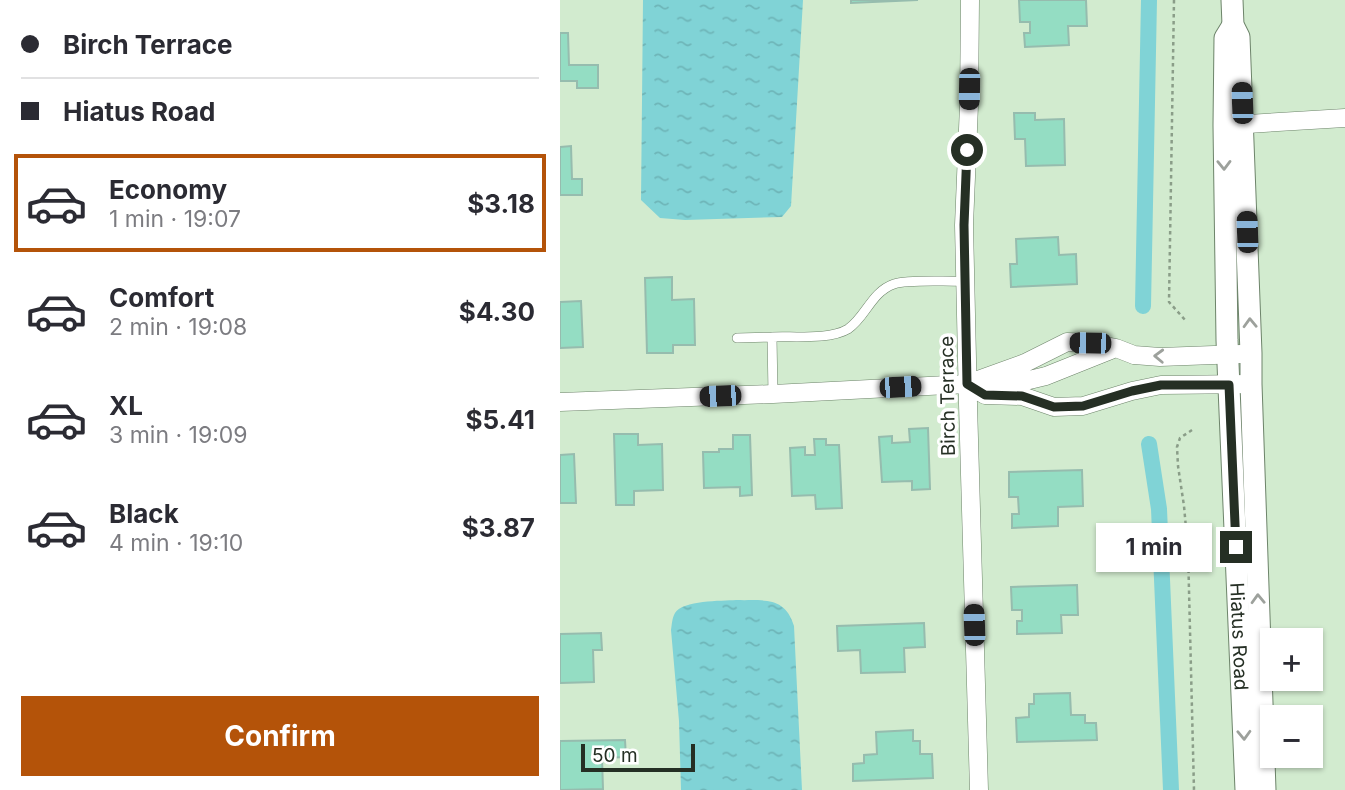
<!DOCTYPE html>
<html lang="en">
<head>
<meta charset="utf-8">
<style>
  body { margin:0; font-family:Inter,sans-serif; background:#f7f7f7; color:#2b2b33; height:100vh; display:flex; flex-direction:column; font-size:26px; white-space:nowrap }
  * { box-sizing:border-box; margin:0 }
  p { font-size:23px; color:#7c7c81 }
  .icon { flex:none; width:38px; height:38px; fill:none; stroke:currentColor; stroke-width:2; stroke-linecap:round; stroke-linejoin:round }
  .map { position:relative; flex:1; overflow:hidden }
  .sheet { display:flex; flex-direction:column; background:#fff; width:560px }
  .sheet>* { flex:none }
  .guide { display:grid; align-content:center; height:154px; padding:0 21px; background:#fff }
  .fabs { position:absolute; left:700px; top:628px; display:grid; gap:14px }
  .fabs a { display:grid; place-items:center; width:63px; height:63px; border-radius:0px; background:#fff; box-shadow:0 2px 5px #0004; font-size:35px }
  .scale { position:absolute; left:21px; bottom:18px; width:114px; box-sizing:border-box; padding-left:7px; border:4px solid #252f24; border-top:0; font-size:19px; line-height:24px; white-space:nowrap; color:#252f24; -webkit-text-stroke:5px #fff; paint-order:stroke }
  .end { position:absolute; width:32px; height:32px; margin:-16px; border:9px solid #252f24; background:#fff; box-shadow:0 0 0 4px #fff }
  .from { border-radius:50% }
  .bubble { position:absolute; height:49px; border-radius:0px; background:#fff; box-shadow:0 2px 5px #0004; font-size:23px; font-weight:700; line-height:49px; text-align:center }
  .car { position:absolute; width:21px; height:42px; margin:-21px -10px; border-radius:9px; box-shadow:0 0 5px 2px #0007; background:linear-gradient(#222 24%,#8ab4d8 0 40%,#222 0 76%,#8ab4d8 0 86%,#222 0) }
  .guide b { display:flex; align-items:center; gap:24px; height:66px; font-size:26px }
  .guide b+b { border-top:2px solid #e1e1e2 }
  .guide i { width:18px; height:18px; background:#2b2b33 }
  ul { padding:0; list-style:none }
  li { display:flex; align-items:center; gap:21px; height:98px; margin:0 14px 10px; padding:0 7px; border:4px solid transparent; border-radius:0px }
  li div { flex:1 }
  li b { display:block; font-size:26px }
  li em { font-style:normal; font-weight:700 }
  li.selected { border-color:#b45309 }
  li>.icon { width:63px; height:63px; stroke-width:1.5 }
  .button { display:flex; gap:14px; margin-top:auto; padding:14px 21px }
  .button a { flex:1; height:80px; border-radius:0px; background:#b45309; color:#fff; font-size:28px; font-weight:700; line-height:80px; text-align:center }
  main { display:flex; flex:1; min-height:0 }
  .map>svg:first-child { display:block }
  .water { fill:url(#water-ripples) }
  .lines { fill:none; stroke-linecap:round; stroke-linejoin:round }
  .canal { stroke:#80d3d6; stroke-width:16 }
  .building { fill:#94ddc3; stroke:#96bcae; stroke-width:2 }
  .service-casing { stroke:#6d846a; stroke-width:10 }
  .minor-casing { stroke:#6d846a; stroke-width:19 }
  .tertiary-casing { stroke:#6d846a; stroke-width:23 }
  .path { stroke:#8a9d88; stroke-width:2.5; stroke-dasharray:3.5 3.5; stroke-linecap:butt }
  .service { stroke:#fff; stroke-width:9 }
  .minor { stroke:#fff; stroke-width:18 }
  .tertiary { stroke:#fff; stroke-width:21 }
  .oneway { stroke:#9da19c }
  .route { stroke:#252f24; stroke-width:9 }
  .labels { text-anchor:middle; stroke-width:7; stroke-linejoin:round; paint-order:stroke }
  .street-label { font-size:19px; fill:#252f24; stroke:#fff }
</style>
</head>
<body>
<main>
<section class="sheet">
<div class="guide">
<b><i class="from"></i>Birch Terrace</b>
<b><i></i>Hiatus Road</b>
</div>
<ul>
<li class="selected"><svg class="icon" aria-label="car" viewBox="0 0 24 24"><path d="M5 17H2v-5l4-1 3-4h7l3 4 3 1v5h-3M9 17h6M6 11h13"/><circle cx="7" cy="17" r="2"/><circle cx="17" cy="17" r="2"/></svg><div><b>Economy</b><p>1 min · 19:07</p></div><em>$3.18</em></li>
<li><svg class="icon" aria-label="car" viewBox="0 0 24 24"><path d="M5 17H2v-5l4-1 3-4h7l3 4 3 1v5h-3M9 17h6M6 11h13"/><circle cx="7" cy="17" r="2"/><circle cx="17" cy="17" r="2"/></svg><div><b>Comfort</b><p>2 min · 19:08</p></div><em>$4.30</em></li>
<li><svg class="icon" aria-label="car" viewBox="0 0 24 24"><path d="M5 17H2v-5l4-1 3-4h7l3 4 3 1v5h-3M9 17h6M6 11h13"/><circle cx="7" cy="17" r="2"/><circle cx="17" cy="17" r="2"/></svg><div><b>XL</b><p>3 min · 19:09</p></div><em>$5.41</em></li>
<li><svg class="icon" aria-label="car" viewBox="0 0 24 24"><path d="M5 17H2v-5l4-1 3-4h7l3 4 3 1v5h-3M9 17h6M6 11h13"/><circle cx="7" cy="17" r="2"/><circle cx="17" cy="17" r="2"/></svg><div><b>Black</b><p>4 min · 19:10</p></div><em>$3.87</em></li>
</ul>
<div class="button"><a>Confirm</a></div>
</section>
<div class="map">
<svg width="785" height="790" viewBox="0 0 785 790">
  <defs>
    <pattern id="water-ripples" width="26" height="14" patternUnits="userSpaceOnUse" patternTransform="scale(1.75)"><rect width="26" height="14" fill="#80d3d6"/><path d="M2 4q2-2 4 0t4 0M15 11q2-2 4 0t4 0" fill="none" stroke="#6eb5b8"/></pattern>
  </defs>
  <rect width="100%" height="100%" fill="#d2ebcf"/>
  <!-- water -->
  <path class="water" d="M83,0H243L231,206L222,217L125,220L100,218L81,200Z
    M176,600C202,601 225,595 234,626L242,790H121L119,721L111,630C112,624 112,618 115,613C123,600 161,601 176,600Z"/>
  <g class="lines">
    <!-- canal -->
    <path class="canal" d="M583,306L589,0
      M589,444L599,509L611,790"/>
  </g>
  <!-- building -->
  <path class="building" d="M291,0H358L291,3Z
    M459,0H526L527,26H508L509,45L465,47L464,33H470V22H460Z
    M0,33H8L9,65H38V88H17V81H0Z
    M454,113H475V120L504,119L505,165L466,166L465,139H455Z
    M11,146L12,179H22V195H0V147Z
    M498,237L499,255L516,254L517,284L451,287L450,264H457L456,239Z
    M112,277V300L134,299L135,345H113V353H87L85,278Z
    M21,301L23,347L0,348V302Z
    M368,428L370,489L352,490V481L322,482L319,437L332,436V443L350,442L349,429Z
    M54,434H78V445L102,444L103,490L74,491V505H56Z
    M173,435H190L192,495L180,496V487L144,488L143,452H159V449H173Z
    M254,439H266V445H279L282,508L256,509L255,495L232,496L230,448L245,447V455H255Z
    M14,454L16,503H0V455Z
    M522,470L523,506L498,507V526L452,528V514H459L458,497H449V472Z
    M517,585L518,615H501L502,633L457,634V621H462V610H452L451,587Z
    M364,623L365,647L344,648L345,672L301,673L300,650L278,651L277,626Z
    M41,633L42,650H33L34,682L0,683V634Z
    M510,693L511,715H525V723H536L537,740L457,742L456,718L469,717V704H474V694Z
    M353,730V741H360V754H372L373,778L293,781V764L304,763V755L317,754L316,732Z
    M65,740L66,757L42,758L43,789L0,790V741Z"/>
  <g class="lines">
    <!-- service casing -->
    <g class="service-casing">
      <path id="service" d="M212,337C233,336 270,340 288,329C306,317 311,292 334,284C349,279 388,282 405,281
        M177,338L212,337L213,394"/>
    </g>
    <!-- minor casing -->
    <g class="minor-casing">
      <path id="minor" d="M410,0L409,105L404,225L408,404L419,790
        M671,125L785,118
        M429,377L461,382L486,376L556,348
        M407,384L425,395L462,396L494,407L523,406L572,391L601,385L691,384
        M0,402L213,394L407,384L465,363L507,342L530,343L556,348L574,355L600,357L681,354"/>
    </g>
    <!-- tertiary casing -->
    <g class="tertiary-casing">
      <g id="tertiary">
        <path d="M672,0L673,25L679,37L691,353V384L705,790"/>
        <path id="s1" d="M673,25L665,38L664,125L667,340L686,790"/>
      </g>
    </g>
    <!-- path -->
    <path class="path" d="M614,0L609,302L626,321
      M632,430L620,438L617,447L618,466L624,506L628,550L634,790"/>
    <!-- service -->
    <use href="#service" class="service"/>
    <!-- minor -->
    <use href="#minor" class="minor"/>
    <!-- tertiary -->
    <use href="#tertiary" class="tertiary"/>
  </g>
  <!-- one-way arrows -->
  <defs><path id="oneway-chevron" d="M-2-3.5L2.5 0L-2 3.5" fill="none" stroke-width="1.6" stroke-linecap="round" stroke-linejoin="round" transform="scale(1.75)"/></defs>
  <g class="oneway">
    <use href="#oneway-chevron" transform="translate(664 165) rotate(89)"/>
    <use href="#oneway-chevron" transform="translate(690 323) rotate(-92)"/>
    <use href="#oneway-chevron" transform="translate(599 356) rotate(-178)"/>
    <use href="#oneway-chevron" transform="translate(698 599) rotate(-92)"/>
    <use href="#oneway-chevron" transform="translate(684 735) rotate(88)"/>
  </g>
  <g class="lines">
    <!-- route -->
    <path class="route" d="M407,150L404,225L407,384L425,395L462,396L494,407L523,406L572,391L601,385H669L676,547"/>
  </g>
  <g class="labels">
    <!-- street labels -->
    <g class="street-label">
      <text transform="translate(387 396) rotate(-91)" y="7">Birch Terrace</text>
      <text dy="7" stroke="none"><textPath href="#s1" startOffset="614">Hiatus Road</textPath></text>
    </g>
  </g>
</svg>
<div class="fabs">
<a>+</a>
<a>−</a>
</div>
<div class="scale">50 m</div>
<i class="end from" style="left:407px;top:150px"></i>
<i class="end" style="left:676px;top:547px"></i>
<div class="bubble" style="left:536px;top:523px;width:116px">1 min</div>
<i class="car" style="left:409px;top:89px;rotate:181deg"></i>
<i class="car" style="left:682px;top:103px;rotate:358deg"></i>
<i class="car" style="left:687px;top:232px;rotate:358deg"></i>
<i class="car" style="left:530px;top:343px;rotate:271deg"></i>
<i class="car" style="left:340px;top:387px;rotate:87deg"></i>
<i class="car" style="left:160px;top:396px;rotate:268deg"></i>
<i class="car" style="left:414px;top:625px;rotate:358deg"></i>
</div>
</main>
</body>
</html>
